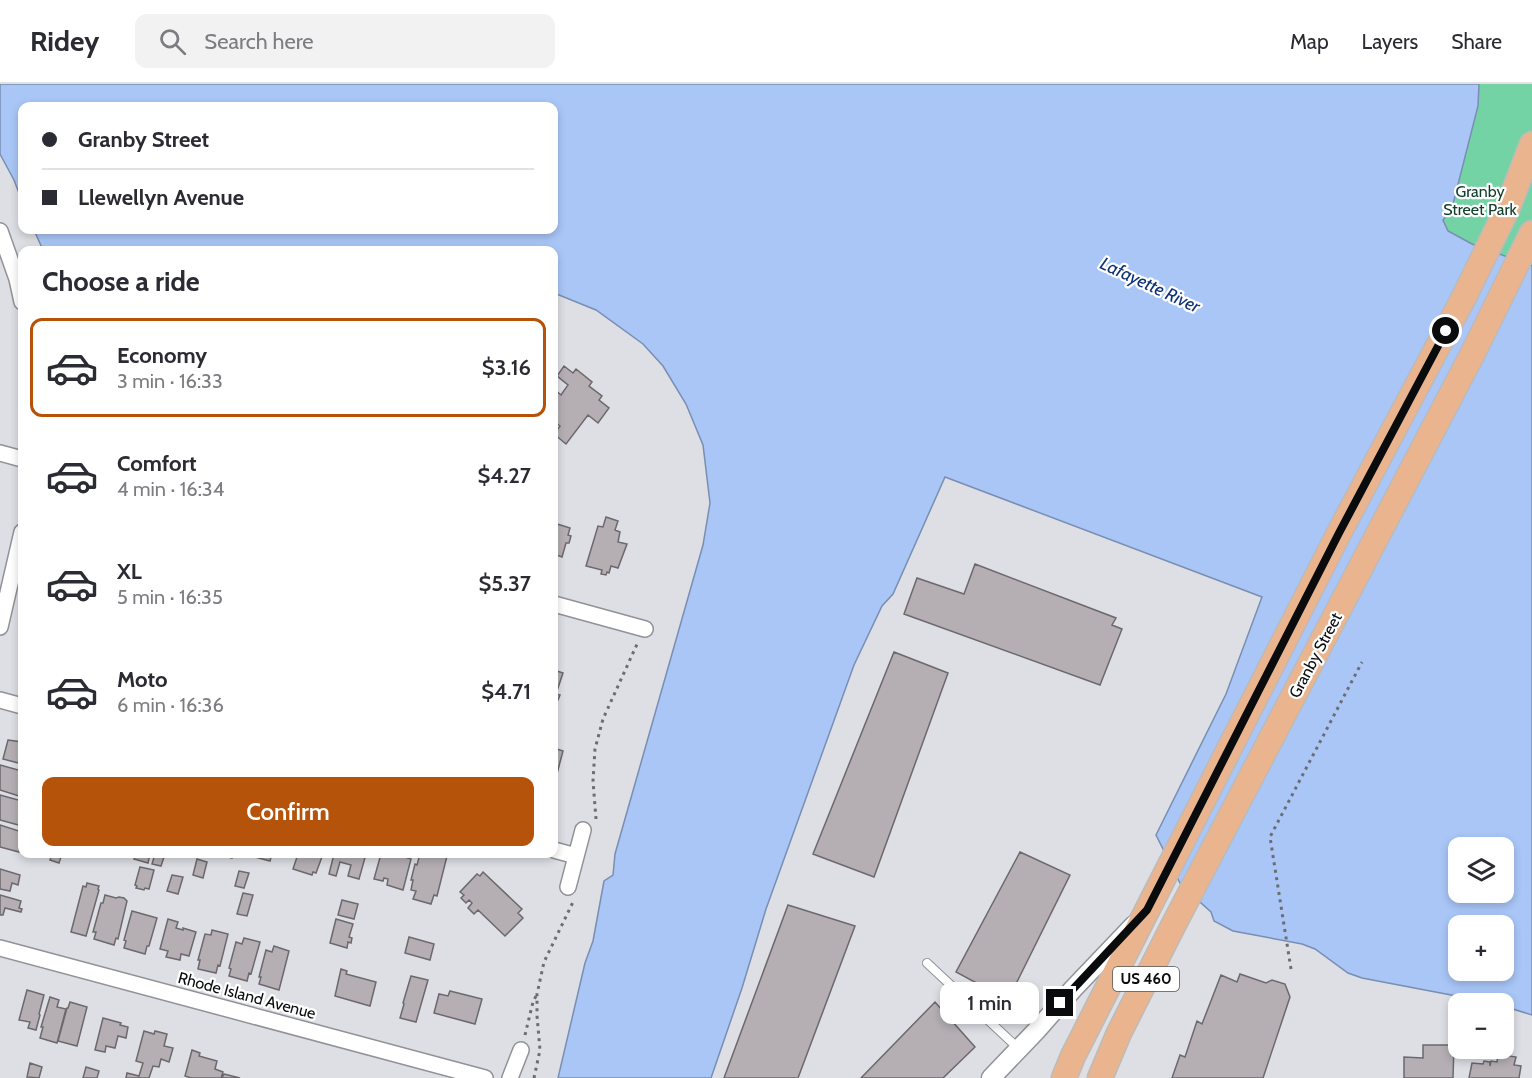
<!DOCTYPE html>
<html lang="en">
<head>
<meta charset="utf-8">
<style>
  body { margin:0; font-family:Cabin,sans-serif; background:#f2f2f3; color:#2b2b33; height:100vh; display:flex; flex-direction:column; font-size:22px; white-space:nowrap }
  * { box-sizing:border-box; margin:0 }
  p { font-size:20px; color:#7c7c81 }
  .icon { flex:none; width:33px; height:33px; fill:none; stroke:currentColor; stroke-width:2; stroke-linecap:round; stroke-linejoin:round }
  .map { position:relative; flex:1; overflow:hidden }
  .side { position:absolute; left:18px; top:162px; width:540px; height:612px; display:flex; flex-direction:column; background:#fff; border-radius:12px; box-shadow:0 3px 9px #0003 }
  .side>* { flex:none }
  .banner { position:absolute; left:18px; top:18px; width:540px; height:132px; border-radius:12px; box-shadow:0 3px 9px #0003; display:grid; align-content:center; height:132px; padding:0 24px; background:#fff }
  .tools { position:absolute; left:1448px; top:753px; display:grid; gap:12px }
  .tools a { display:grid; place-items:center; width:66px; height:66px; border-radius:12px; background:#fff; box-shadow:0 3px 9px #0003; font-size:30px }
  .end { position:absolute; width:27px; height:27px; margin:-14px; border:8px solid #0a0b0d; background:#fff; box-shadow:0 0 0 3px #fff }
  .from { border-radius:50% }
  .bubble { position:absolute; height:42px; border-radius:12px; background:#fff; box-shadow:0 3px 9px #0003; font-size:20px; font-weight:600; line-height:42px; text-align:center }
  .banner b { display:flex; align-items:center; gap:21px; height:57px; font-size:22px }
  .banner b+b { border-top:2px solid #e1e1e2 }
  .banner i { width:15px; height:15px; background:#2b2b33 }
  ul { padding:0; list-style:none }
  li { display:flex; align-items:center; gap:18px; height:99px; margin:0 12px 9px; padding:0 12px; border:3px solid transparent; border-radius:12px }
  li div { flex:1 }
  li b { display:block; font-size:22px }
  li em { font-style:normal; font-weight:600 }
  li.selected { border-color:#b45309 }
  li>.icon { width:54px; height:54px; stroke-width:1.5 }
  h2 { padding:0 24px; font-size:27px; line-height:72px }
  .action { display:flex; gap:12px; margin-top:auto; padding:12px 24px }
  .action a { flex:1; height:69px; border-radius:12px; background:#b45309; color:#fff; font-size:24px; font-weight:600; line-height:69px; text-align:center }
  header { display:flex; align-items:center; gap:36px; box-sizing:border-box; height:84px; padding:0 30px; background:#fff; border-bottom:2px solid #e1e1e2 }
  header strong { font-size:28px }
  nav { display:flex; gap:33px; margin-inline-start:auto; font-size:21px }
  .search { width:420px; height:54px; background:#f2f2f3; display:flex; align-items:center; gap:15px; box-sizing:border-box; padding:0 21px; border-radius:12px; color:#7c7c81; font-size:22px }
  .map>svg:first-child { display:block }
  .green { fill:#74d3a4 }
  .water { fill:#a9c6f7; stroke:#798eb1; stroke-width:1.5; fill-rule:evenodd }
  .building { fill:#b5afb4; stroke:#6c686c; stroke-width:1.5 }
  .lines { fill:none; stroke-linecap:round; stroke-linejoin:round }
  .service-casing { stroke:#909298; stroke-width:10 }
  .minor-casing { stroke:#909298; stroke-width:18 }
  .tertiary-casing { stroke:#909298; stroke-width:21 }
  .primary-casing { stroke:#babbbb; stroke-width:27 }
  .path { stroke:#6c6d71; stroke-width:3; stroke-dasharray:3 4.5; stroke-linecap:butt }
  .service { stroke:#fff; stroke-width:8 }
  .minor { stroke:#fff; stroke-width:15 }
  .tertiary { stroke:#fff; stroke-width:18 }
  .primary { stroke:#eab58e; stroke-width:24 }
  .route { stroke:#0a0b0d; stroke-width:8 }
  .labels { text-anchor:middle; stroke-width:4.5; stroke-linejoin:round; paint-order:stroke }
  .shield { fill:#fff; stroke:#545456; stroke-width:1.5 }
  .shield-label { font-size:15px; font-weight:bold; fill:#0a0b0d }
  .park-label { font-size:16px; fill:#10402b; stroke:#fff }
  .street-label { font-size:16px; fill:#0a0b0d; stroke:#fff }
  .water-label { font-size:18px; font-style:italic; fill:#0a3177; stroke:#fff }
</style>
</head>
<body>
<header>
<strong>Ridey</strong>
<div class="search"><svg class="icon" aria-label="search" viewBox="0 0 24 24"><circle cx="10" cy="10" r="6"/><path d="M15 15l6 6"/></svg>Search here</div>
<nav><a>Map</a><a>Layers</a><a>Share</a></nav>
</header>
<div class="map">
<svg width="1532" height="994" viewBox="0 0 1532 994">
  <rect width="100%" height="100%" fill="#dddfe5"/>
  <!-- green -->
  <path class="green" d="M1460,0H1532V184L1511,198L1431,137Z"/>
  <!-- water -->
  <path class="water" d="M0,0H1479L1478,22L1452,124L1443,136L1448,147L1472,160L1532,182V931L1503,922V920L1493,919L1362,894L1348,889L1315,865L1302,860L1233,847L1214,837L1211,828L1181,801L1156,751L1226,610L1262,513L945,393L893,510L882,522L854,581L766,825L742,904L711,994H558L585,879L593,857L604,797L613,791L615,770L703,461L710,419L703,361L686,320L663,282L643,260L596,226L554,209V166H43L34,146H554V22H22V117L14,96L0,70ZM1458,764H1503V808H1458ZM1458,842H1503V886H1458Z"/>
  <!-- building -->
  <path class="building" d="M564,282L573,289L576,285L592,298L589,302L602,312L599,316L609,324L598,339L588,331L566,360L554,350L560,342L554,337V305L561,311L568,301L557,292Z
    M606,433L618,437L615,446L620,448L618,458L627,460L618,484L611,482L609,489L607,488L606,491L601,490L602,486L586,482L598,442L603,443Z
    M554,439L570,444L568,451L571,452L569,459H566L562,473L554,470Z
    M975,480L1116,534L1112,541L1122,545L1100,601L904,530L917,494L964,510Z
    M894,568L948,589L874,793L813,770Z
    M554,586L563,589L556,610L560,611L558,616L556,615L554,624Z
    M8,656L22,658V680L3,675Z
    M554,664L563,667L554,701Z
    M0,681L22,687V713L0,706Z
    M0,711L22,717V742L0,736Z
    M0,741L22,748V758L19,768L0,763Z
    M1020,768L1070,791L1008,916L956,888Z
    M52,770H62L59,779L50,776Z
    M136,770H150L148,779L134,775Z
    M155,770H165L161,782L152,780Z
    M216,770H233L232,774Z
    M248,770H272L270,777L247,771Z
    M298,770H323L316,789L313,788L312,791L293,785Z
    M334,770H366L359,795L348,792L351,781L340,778L336,792L329,790Z
    M381,770H406L405,773L411,775L403,806L387,801L388,795L384,794L383,797L374,795Z
    M420,770H437L447,772L437,812L434,811L431,820L413,815L416,807L411,806L413,796H411L415,780L417,781Z
    M197,775L207,778L203,794L193,791Z
    M140,783L154,786L149,805L145,804L144,806L136,804L137,802L135,801Z
    M0,785L20,791L18,801L12,799L10,807L0,805Z
    M239,787L249,789L244,804L235,802Z
    M483,788L522,825L518,829L523,834L505,852L478,826L474,830L468,824L472,819L469,816L466,819L461,814L464,811L460,808L477,790L480,792Z
    M172,791L183,793L178,810L167,807Z
    M87,799L99,802L98,805L99,806L86,852L71,848L83,802L86,803Z
    M243,809L253,811L247,832L237,830Z
    M0,811L21,817L19,824L22,825L21,828L5,824L3,831H0Z
    M105,811L116,814L119,813L124,814L127,817L118,855L116,854L114,861L94,855L96,848H93L101,819H103Z
    M342,816L358,820L354,835L338,831Z
    M788,821L855,842L798,994H724Z
    M132,827L157,834L149,862H147L145,870L124,864L126,857L124,856Z
    M168,835L178,838L176,844L183,846V844L196,848L189,872L181,870L180,876L166,873L168,867L160,865Z
    M336,835L353,840L349,853L352,854L351,859L348,858L347,864L330,859Z
    M212,846L228,850L220,882L218,881L216,889L198,885L200,876H198L205,850L211,851Z
    M409,853L434,860L430,876L405,869Z
    M244,854L260,858L251,890L249,889L247,897L229,892L231,885L229,884L236,858L242,860Z
    M274,862L289,867L279,906L259,900L261,893H259L266,866L272,868Z
    M341,885L347,887L346,890L376,898L370,922L335,912Z
    M1240,890L1266,899L1272,896L1285,900L1290,913L1263,994H1172L1180,971L1185,973L1197,937L1202,940L1221,891L1237,898Z
    M411,892L428,896L416,938L400,934L404,920L403,919Z
    M27,906L44,911L39,930L40,931L36,946L28,944L30,938L19,936Z
    M450,907L482,915L475,940L434,929L439,910L448,912Z
    M50,913L59,916L57,923L66,925L57,959L40,954L43,943H41Z
    M70,918L87,923L77,962L58,957L67,924H68Z
    M935,918L975,963L943,994H861Z
    M103,934L121,939L120,941L128,943L126,954L118,952L115,964L106,962L105,968L95,966Z
    M144,947L154,950L155,947L167,950L164,962L173,964L169,978L161,975L159,983L153,982L149,994H126L127,989L139,992L143,979L136,977Z
    M1423,961H1454L1453,994H1404V973L1423,974Z
    M192,966L200,969L199,972L217,977L215,985L223,988L221,994H191L185,992Z
    M1498,970L1516,973L1514,981L1521,982L1519,994H1469L1472,979L1483,980L1484,977L1490,978V982L1491,977L1497,978Z
    M30,979L42,983L39,994L27,993Z
    M86,983L99,987L97,994H83Z
    M224,990L240,994H222Z"/>
  <g class="lines">
    <!-- service casing -->
    <g class="service-casing">
      <path id="service" d="M927,879L1018,964"/>
    </g>
    <!-- minor casing -->
    <g class="minor-casing">
      <path id="minor" d="M0,147L17,195L22,218
        M0,369L22,375
        M554,520L645,545
        M0,543L22,448
        M0,616L22,622
        M554,766L576,772
        M568,803L583,746
        M0,864L485,994
        M510,994L521,966"/>
    </g>
    <!-- tertiary casing -->
    <g class="tertiary-casing">
      <path id="tertiary" d="M991,994L1036,947L1073,905L1134,841"/>
    </g>
    <!-- primary casing -->
    <g class="primary-casing">
      <path id="primary" d="M1064,994L1073,972L1339,449L1464,213L1508,123L1532,60
        M1100,994L1119,949L1174,840L1473,269L1532,149"/>
    </g>
    <!-- path -->
    <path class="path" d="M596,735L593,697L595,665L603,635L638,558
      M1291,885L1270,753L1362,578
      M525,951L533,918L536,912
      M534,994L540,966L537,932V910L544,878L573,818"/>
    <!-- service -->
    <use href="#service" class="service"/>
    <!-- minor -->
    <use href="#minor" class="minor"/>
    <!-- tertiary -->
    <use href="#tertiary" class="tertiary"/>
    <!-- primary -->
    <use href="#primary" class="primary"/>
  </g>
  <g class="lines">
    <!-- route -->
    <path class="route" d="M1060,919L1147,826L1339,449L1446,247"/>
  </g>
  <g class="labels">
    <!-- shield labels -->
    <rect class="shield" x="1113" y="883" width="66" height="24" rx="4.5"/>
    <g class="shield-label">
      <text x="1146" y="900">US 460</text>
    </g>
    <!-- park labels -->
    <g class="park-label">
      <text x="1480" y="113">Granby<tspan x="1480" dy="18">Street Park</tspan></text>
    </g>
    <!-- street labels -->
    <g class="street-label">
      <text transform="translate(1315 571) rotate(-62)" y="6">Granby Street</text>
      <text transform="translate(247 911) rotate(15)" y="6">Rhode Island Avenue</text>
    </g>
    <!-- water labels -->
    <g class="water-label">
      <text transform="translate(1150 201) rotate(25)" y="6">Lafayette River</text>
    </g>
  </g>
</svg>
<div class="tools">
<a><svg class="icon" aria-label="layers" viewBox="0 0 24 24"><path d="M12 4l9 5-9 5-9-5zM3 14l9 5 9-5"/></svg></a>
<a>+</a>
<a>−</a>
</div>
<i class="end from" style="left:1446px;top:247px"></i>
<i class="end" style="left:1060px;top:919px"></i>
<div class="bubble" style="left:940px;top:898px;width:99px">1 min</div>
<div class="banner">
<b><i class="from"></i>Granby Street</b>
<b><i></i>Llewellyn Avenue</b>
</div>
<section class="side">
<h2>Choose a ride</h2>
<ul>
<li class="selected"><svg class="icon" aria-label="car" viewBox="0 0 24 24"><path d="M5 17H2v-5l4-1 3-4h7l3 4 3 1v5h-3M9 17h6M6 11h13"/><circle cx="7" cy="17" r="2"/><circle cx="17" cy="17" r="2"/></svg><div><b>Economy</b><p>3 min · 16:33</p></div><em>$3.16</em></li>
<li><svg class="icon" aria-label="car" viewBox="0 0 24 24"><path d="M5 17H2v-5l4-1 3-4h7l3 4 3 1v5h-3M9 17h6M6 11h13"/><circle cx="7" cy="17" r="2"/><circle cx="17" cy="17" r="2"/></svg><div><b>Comfort</b><p>4 min · 16:34</p></div><em>$4.27</em></li>
<li><svg class="icon" aria-label="car" viewBox="0 0 24 24"><path d="M5 17H2v-5l4-1 3-4h7l3 4 3 1v5h-3M9 17h6M6 11h13"/><circle cx="7" cy="17" r="2"/><circle cx="17" cy="17" r="2"/></svg><div><b>XL</b><p>5 min · 16:35</p></div><em>$5.37</em></li>
<li><svg class="icon" aria-label="car" viewBox="0 0 24 24"><path d="M5 17H2v-5l4-1 3-4h7l3 4 3 1v5h-3M9 17h6M6 11h13"/><circle cx="7" cy="17" r="2"/><circle cx="17" cy="17" r="2"/></svg><div><b>Moto</b><p>6 min · 16:36</p></div><em>$4.71</em></li>
</ul>
<div class="action"><a>Confirm</a></div>
</section>
</div>
</body>
</html>
